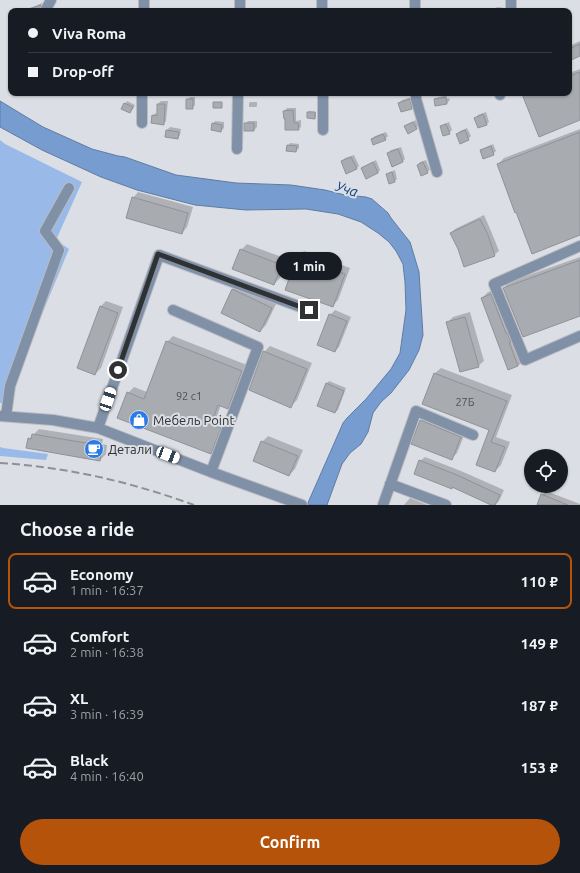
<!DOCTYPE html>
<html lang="en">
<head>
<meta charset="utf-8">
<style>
  body { margin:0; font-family:Ubuntu,sans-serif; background:#242831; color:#f1f3f6; height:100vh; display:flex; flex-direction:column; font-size:15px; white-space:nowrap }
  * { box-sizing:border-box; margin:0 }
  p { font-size:13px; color:#9ea1a6 }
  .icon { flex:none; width:22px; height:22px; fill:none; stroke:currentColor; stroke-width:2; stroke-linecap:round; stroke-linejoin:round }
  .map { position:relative; height:505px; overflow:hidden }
  .drawer { display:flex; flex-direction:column; background:#171b24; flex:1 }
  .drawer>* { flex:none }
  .top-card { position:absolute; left:8px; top:8px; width:564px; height:88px; border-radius:8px; box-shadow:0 1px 3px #0004; display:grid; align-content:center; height:88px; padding:0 20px; background:#171b24 }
  .fabs { position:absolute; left:524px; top:449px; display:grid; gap:8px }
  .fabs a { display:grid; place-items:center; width:44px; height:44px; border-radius:50%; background:#171b24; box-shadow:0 1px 3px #0004; font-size:20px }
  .end { position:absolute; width:18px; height:18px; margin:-9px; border:5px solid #303133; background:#fff; box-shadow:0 0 0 2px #fff }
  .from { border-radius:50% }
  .bubble { position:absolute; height:28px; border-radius:14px; background:#171b24; box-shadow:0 1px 3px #0004; font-size:13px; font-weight:700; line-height:28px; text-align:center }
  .car { position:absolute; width:12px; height:24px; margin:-12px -6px; border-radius:5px; box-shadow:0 0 3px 1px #0007; background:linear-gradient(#fff 24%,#345 0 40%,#fff 0 76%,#345 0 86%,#fff 0) }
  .top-card b { display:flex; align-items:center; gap:14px; height:38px; font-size:15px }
  .top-card b+b { border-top:1px solid #363941 }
  .top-card i { width:10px; height:10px; background:#f1f3f6 }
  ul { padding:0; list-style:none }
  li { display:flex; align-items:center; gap:12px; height:56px; margin:0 8px 6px; padding:0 12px; border:2px solid transparent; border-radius:8px }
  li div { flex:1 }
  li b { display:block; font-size:15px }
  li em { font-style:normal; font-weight:700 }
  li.active { border-color:#b45309 }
  li>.icon { width:36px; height:36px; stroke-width:1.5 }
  h2 { padding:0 20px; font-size:18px; line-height:48px }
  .primary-button { display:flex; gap:8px; margin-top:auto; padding:8px 20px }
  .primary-button a { flex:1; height:46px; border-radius:24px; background:#b45309; color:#fff; font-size:16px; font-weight:700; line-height:46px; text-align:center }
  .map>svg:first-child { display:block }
  .green { fill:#99bae9 }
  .water { fill:#769cd0; stroke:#617ca1 }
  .shadow { fill:#0003 }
  .building { fill:#a8abb0; stroke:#8f9397 }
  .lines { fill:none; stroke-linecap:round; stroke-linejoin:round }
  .minor-casing { stroke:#b9bbc1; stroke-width:12 }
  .minor { stroke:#7f90a7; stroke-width:10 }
  .rail { stroke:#8e9094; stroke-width:2; stroke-dasharray:8 4; stroke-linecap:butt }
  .route { stroke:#303133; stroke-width:5 }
  .labels { text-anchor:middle; stroke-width:4; stroke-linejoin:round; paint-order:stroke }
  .number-label { font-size:11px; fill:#4e5052 }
  .poi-label { font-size:13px; fill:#303133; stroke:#dbdee4; text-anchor:start }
  .water-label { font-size:14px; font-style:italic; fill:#0e407f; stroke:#dbdee4 }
</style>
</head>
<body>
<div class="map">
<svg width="580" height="505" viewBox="0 0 580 505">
  <rect width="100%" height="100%" fill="#dbdee4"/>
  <!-- green -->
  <path class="green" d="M0,140L5,144L82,182L56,240L69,249L5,403H0Z
    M0,447L3,448L48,454L46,460L0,456Z"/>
  <!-- water -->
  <path class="water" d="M0,101L43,127L92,149L118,156L125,157L176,175L236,183L291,185L325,190L345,195L366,197L372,199L388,213L391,218L406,237L410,242L419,272L423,335L419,350L409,370L391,393L381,402L373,413L368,432L361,444L350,453L342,464L327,505H307L340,430L343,423L347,418L366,399L391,369L400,353L406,310L405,282L403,264L396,251L389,242L378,233L361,222L338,214L306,209L246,210L195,205L137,190L101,177L42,150L0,127Z"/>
  <!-- shadow -->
  <path class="shadow" d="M42,3L41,9L39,11H33L32,8L35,6Z
    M497,7L504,8V11H494Z
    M437,8H445V11H434Z
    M527,9H539V11H525Z
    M218,10H228V11H217Z
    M580,41V55L569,60V46Z
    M580,69V119L523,95L525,93H569V73Z
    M339,93H354L352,95L340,96Z
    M449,95V96L437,98L438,97Z
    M190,97H195V105L192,108L187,100Z
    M412,97L414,105L412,108L399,103L402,100Z
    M437,98V100L449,98L450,100L447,103L435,99Z
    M127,101L135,105L133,109L130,112L125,104Z
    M161,101H168L166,121L163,124L153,116L155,113L158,114V104Z
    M250,102H257V106L256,107H249V103Z
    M287,108H296V121L301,120V127L298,129L284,111Z
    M309,111L316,112V117L315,118L308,112Z
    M486,112L489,122L487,124L476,118L478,115Z
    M416,120L419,126L416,128L405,126L408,124Z
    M215,121L224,122V128L221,131L213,124Z
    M248,121H257V127L254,130L245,124Z
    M449,122L452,130L449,133L441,126L444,124Z
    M170,127L181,129L180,135L178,138L166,136L167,130Z
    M467,128L471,136L468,139L457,134L460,131Z
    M580,129V234L498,164L504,158Z
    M386,132L388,136L385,139H372L375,136Z
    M290,143L299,144V148L296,151L288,146Z
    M493,144L496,151L493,154L481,150L484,148Z
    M401,147L405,159L403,161L393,165L388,153L391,150Z
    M354,155L359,166L356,169L342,161L345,158Z
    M376,160L380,170L378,173L362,168L365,166Z
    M426,160L430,170L427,172L418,165L420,162Z
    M395,170L397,179L395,181L387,174L390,172Z
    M138,192L193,207L187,227L182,233L133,198Z
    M484,215L491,231L499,251L494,255L459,249L451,233L455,229Z
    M247,244L287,259L280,278L274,284L241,250Z
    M304,251L350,268L338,300L332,306L298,257Z
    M580,257V315L504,288L509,282Z
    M239,284L277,302L266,325L260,331L222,313L233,289Z
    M497,289L524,360L518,366L482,298L488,292Z
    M106,301L123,307L101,368L95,374L100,307Z
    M335,310L351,317L339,347L335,351L330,315Z
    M470,312L484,361L478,366L447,323L453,317Z
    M173,336L247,365L233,402L228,408L221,405L216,419L226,422L216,447L210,453L128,393L134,387L147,392L167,342Z
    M270,346L312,363L297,400L291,406L264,352Z
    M441,368L512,395L496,437L510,442L501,465L495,471L477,464L490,429L423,403L435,373Z
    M329,381L346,388L338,410L335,412L327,383Z
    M427,414L466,431L457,453L451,459L413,443L421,420Z
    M39,429L103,439L102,444L107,445L106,454L100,460L29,439Z
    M268,436L303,450L295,469L289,475L262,442Z
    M425,457L461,471L504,490L499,501L495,505H494L420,461Z
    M546,491L580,504V505H538L542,495Z
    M410,498L427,505H404Z"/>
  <!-- building -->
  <path class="building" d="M41,5L39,11H25V10Z
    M580,44V56L569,61V49Z
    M580,72V120L539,137L522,94L526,93H569V76Z
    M446,97L447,104L435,106L434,99Z
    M186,99H193V109H186Z
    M410,99L412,109L401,112L398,103Z
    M213,102H222V108H213Z
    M124,103L133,107L130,113L121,109Z
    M157,104H165L164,125L151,123L152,115L157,116Z
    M293,110L294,123H298L299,130H285V119H284L283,111Z
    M307,112H315V119L307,118Z
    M483,114L487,125L478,128L474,118Z
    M413,122L417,129L408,134L404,126Z
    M212,123L222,125L221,132L211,130Z
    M244,123H254V131H244Z
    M446,124L450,134L443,136L440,126Z
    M166,130L179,132L178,139L165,137Z
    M465,130L469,140L460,144L456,134Z
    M580,132V235L532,254L516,212L515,213L497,164Z
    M383,134L386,140L373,145L371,139Z
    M287,145L297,146L296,152L286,151Z
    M491,146L494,155L483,159L480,150Z
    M398,149L403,162L392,167L387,153Z
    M351,157L357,169L346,174L341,161Z
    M373,162L378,173L366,179L361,168Z
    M423,162L428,173L421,176L417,165Z
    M392,172L395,182L389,184L386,174Z
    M132,197L188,213L182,234L126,218Z
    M480,219L488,235L495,256L464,267L458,249L450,233Z
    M240,249L282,265L274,285L232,269Z
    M297,256L345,274L333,307L285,290Z
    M580,260V316L523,337L503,288Z
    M232,289L272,308L260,332L221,313Z
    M491,294L506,333H507L511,342H509L518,366L508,370L481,298Z
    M100,306L118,313L95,375L77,368Z
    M329,314L347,321L335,352L317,345Z
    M465,317L479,367L460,372L446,322Z
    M166,341L242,371L228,409L218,405L211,425L221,428L211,454L117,418L127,392L144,399Z
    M263,351L307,369L291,408L249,390Z
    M434,373L507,401L491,442L505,447L495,472L476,465L489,430L422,404Z
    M326,383L344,391L335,413L317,406Z
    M420,420L461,437L452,460L411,444Z
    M32,434L98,445L97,450L102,451L100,461L26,448L28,438L31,439Z
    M261,441L298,456L289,476L253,461Z
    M419,460L457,475L500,495L495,505H491L452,487V489L414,474Z
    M541,494L568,505H537Z"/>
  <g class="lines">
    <!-- minor casing -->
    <g class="minor-casing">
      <path id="minor" d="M322,0V11
        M415,0V11
        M511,0V11
        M45,11L51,0
        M144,11V0
        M240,11V0
        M323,93V130
        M416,93V99L437,172
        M500,93V95
        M142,123V93
        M237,149L238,93
        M580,246L494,284L525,360L580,336
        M173,310L258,347L211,472
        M0,416L53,420L98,428L211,472L302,505
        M6,416L10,386L59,250L45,231L69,188
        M98,428L159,255L309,310
        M390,484L446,505
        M383,505L416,411L473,435"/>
    </g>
    <!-- minor -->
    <use href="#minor" class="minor"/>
    <!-- rail -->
    <path class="rail" d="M0,463C67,467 131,482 194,505"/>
  </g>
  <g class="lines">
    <!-- route -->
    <path class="route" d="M118,370L158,254L309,310"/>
  </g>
  <!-- icons -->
  <defs>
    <g id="shop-disc" transform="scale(1)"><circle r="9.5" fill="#297ce7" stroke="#dbdee4"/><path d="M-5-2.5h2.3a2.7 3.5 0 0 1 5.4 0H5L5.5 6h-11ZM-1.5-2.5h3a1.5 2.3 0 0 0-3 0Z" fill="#fff"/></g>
    <g id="cafe-disc" transform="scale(1)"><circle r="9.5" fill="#297ce7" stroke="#dbdee4"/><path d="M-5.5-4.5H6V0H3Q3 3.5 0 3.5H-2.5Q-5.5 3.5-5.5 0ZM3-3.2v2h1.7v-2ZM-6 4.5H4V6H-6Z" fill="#fff"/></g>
  </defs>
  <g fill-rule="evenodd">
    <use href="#shop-disc" x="139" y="420"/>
    <use href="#cafe-disc" x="94" y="449"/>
  </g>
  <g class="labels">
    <!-- number labels -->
    <g class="number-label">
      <text x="189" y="400">92 с1</text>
      <text x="465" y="406">27Б</text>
    </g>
    <!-- poi labels -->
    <g class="poi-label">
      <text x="153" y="425">Мебель Point</text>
      <text x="108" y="454">Детали</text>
    </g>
    <!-- water labels -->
    <g class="water-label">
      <text transform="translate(347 189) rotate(18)" y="5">Уча</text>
    </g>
  </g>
</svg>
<div class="fabs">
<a><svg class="icon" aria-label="locate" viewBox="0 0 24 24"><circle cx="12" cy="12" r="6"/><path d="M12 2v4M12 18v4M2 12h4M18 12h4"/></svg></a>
</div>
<i class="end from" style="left:118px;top:370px"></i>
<i class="end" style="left:309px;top:310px"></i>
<div class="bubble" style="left:276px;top:252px;width:66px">1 min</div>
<i class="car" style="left:108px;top:399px;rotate:19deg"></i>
<i class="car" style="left:168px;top:455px;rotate:111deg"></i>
<div class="top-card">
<b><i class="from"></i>Viva Roma</b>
<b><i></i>Drop-off</b>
</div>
</div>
<section class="drawer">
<h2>Choose a ride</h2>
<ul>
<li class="active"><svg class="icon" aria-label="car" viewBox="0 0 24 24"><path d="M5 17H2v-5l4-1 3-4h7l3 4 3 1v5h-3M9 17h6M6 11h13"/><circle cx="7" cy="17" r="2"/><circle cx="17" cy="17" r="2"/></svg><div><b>Economy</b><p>1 min · 16:37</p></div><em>110 ₽</em></li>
<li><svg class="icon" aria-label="car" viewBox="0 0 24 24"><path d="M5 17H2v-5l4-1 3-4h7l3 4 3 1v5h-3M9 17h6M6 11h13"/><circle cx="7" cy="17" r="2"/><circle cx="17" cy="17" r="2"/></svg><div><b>Comfort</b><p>2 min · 16:38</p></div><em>149 ₽</em></li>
<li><svg class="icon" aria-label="car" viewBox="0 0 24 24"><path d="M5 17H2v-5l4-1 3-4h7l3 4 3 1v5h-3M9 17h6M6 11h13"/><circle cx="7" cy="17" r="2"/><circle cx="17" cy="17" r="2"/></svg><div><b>XL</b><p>3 min · 16:39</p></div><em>187 ₽</em></li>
<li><svg class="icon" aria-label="car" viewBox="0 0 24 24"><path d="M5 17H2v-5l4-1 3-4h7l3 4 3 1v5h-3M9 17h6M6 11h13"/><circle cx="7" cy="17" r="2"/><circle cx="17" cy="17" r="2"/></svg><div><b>Black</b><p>4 min · 16:40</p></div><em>153 ₽</em></li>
</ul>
<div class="primary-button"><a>Confirm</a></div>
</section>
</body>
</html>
